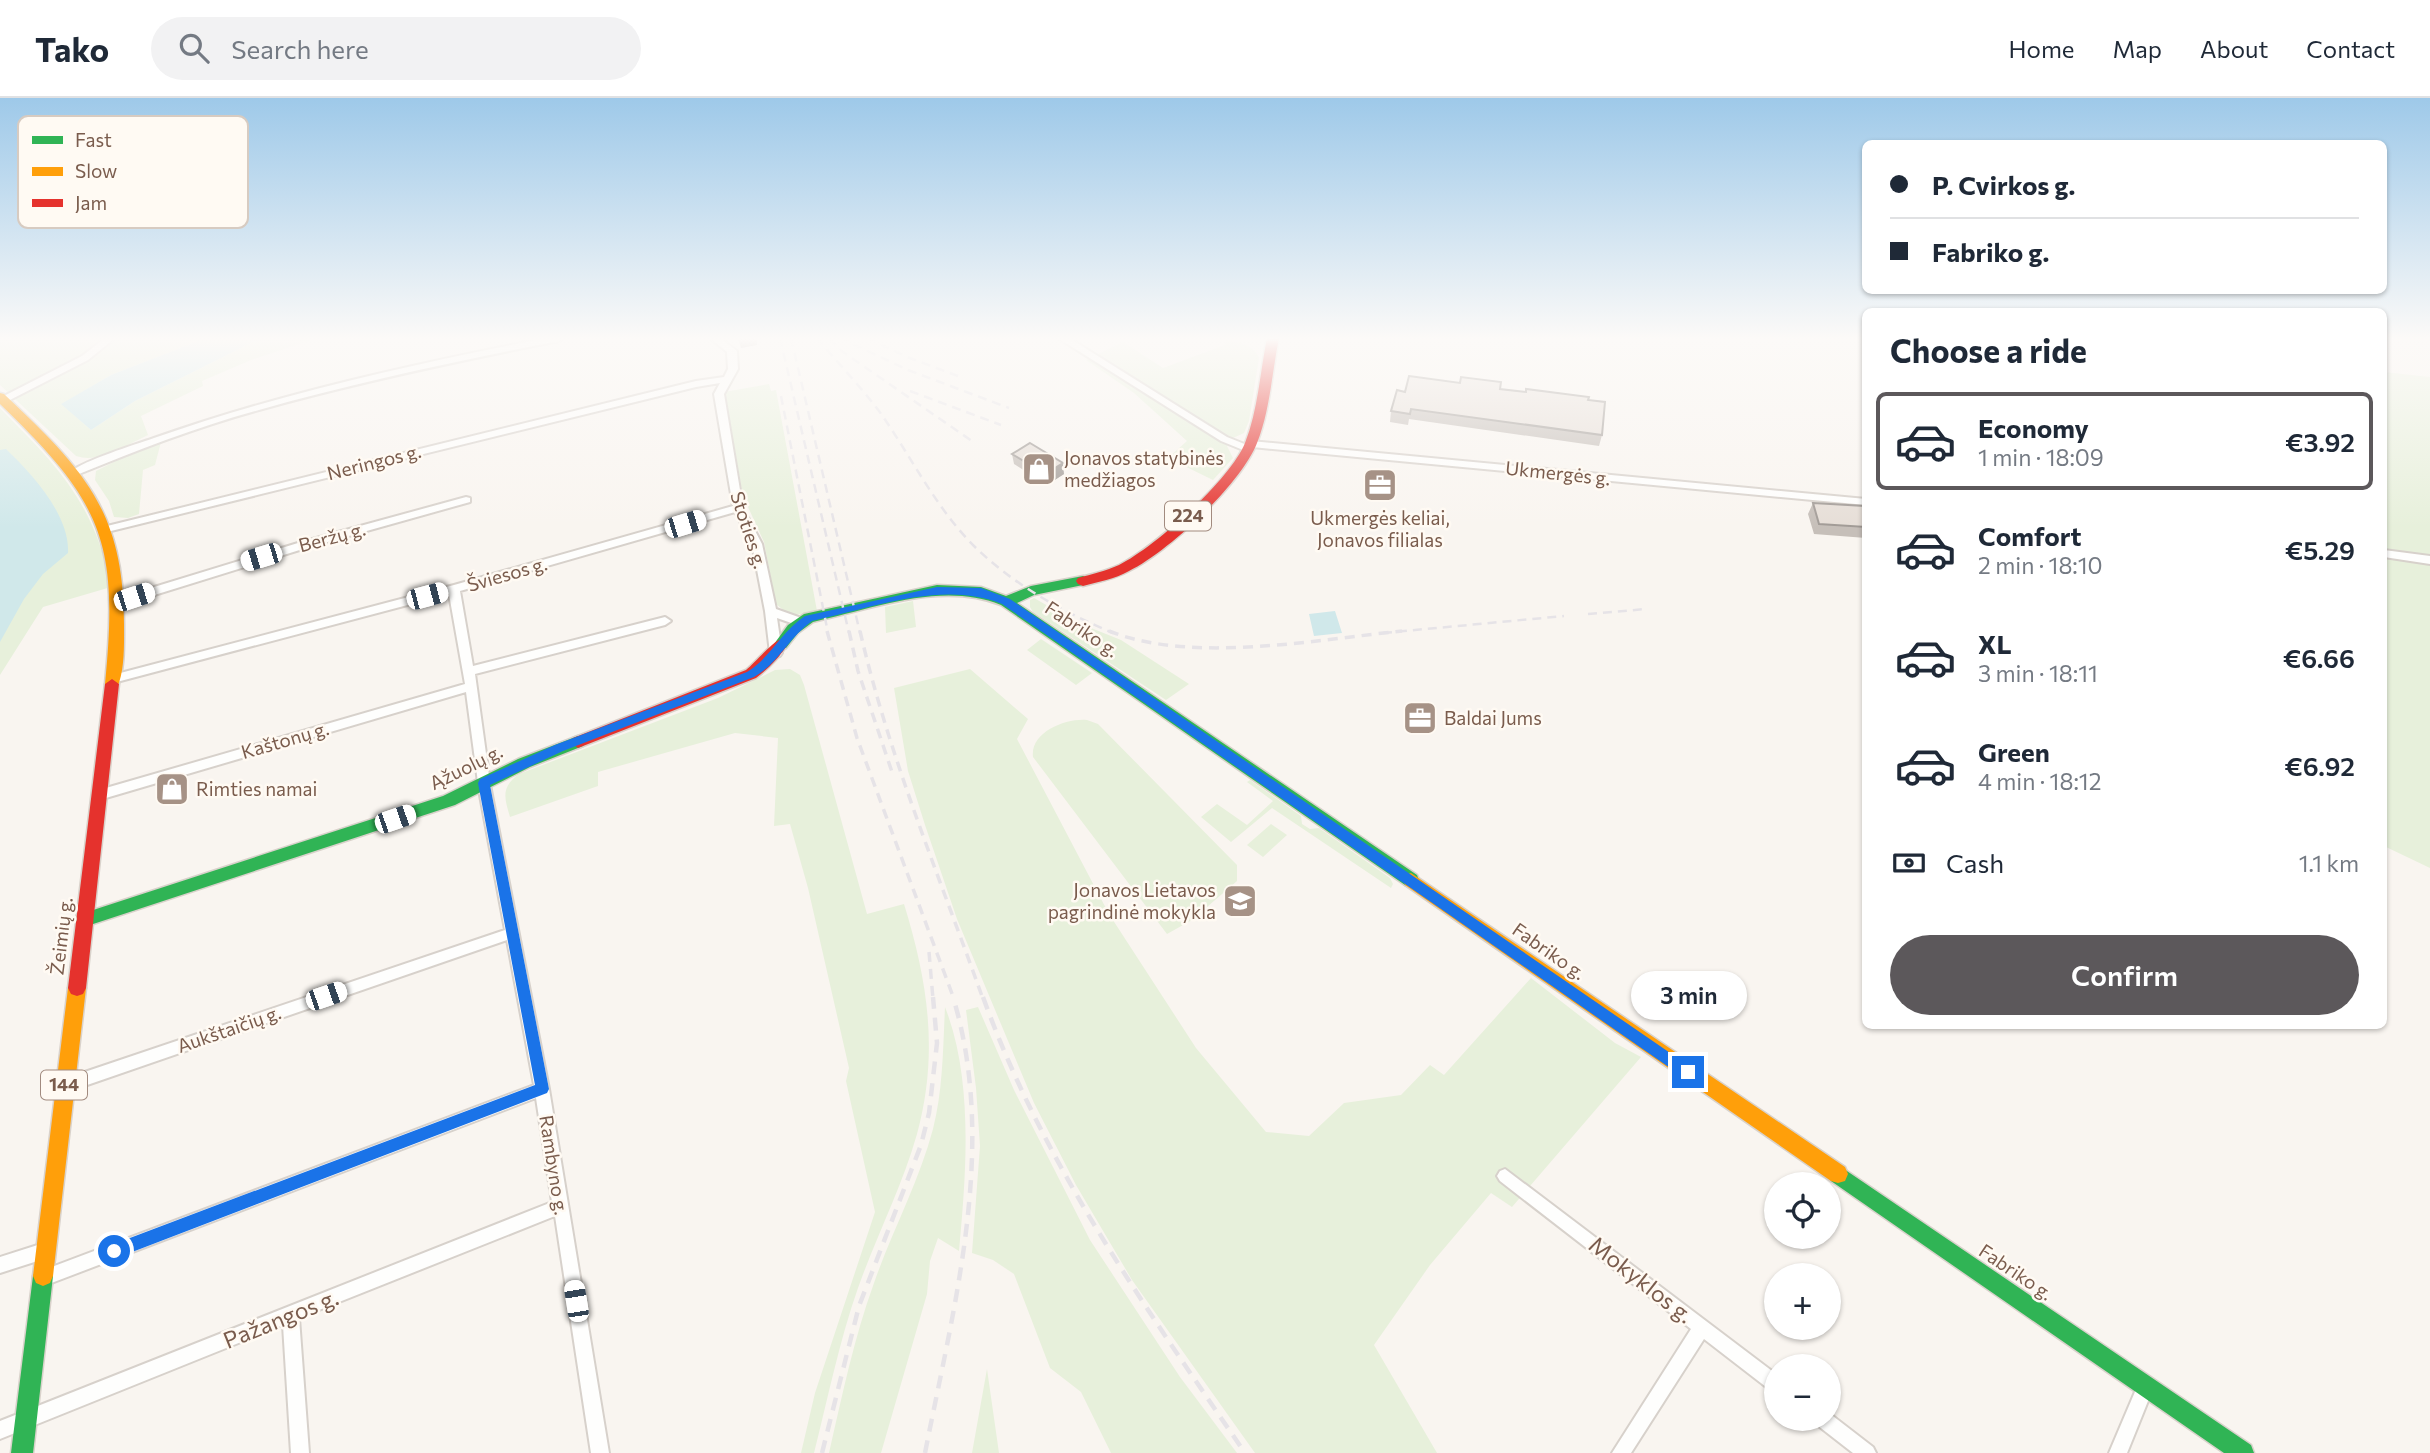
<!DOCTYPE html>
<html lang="en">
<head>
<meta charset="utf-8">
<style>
  body { margin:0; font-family:Commissioner,sans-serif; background:#f2f2f3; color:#1f2937; height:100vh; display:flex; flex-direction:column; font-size:26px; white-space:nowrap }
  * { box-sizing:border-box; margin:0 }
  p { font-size:23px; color:#747a83 }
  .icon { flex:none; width:38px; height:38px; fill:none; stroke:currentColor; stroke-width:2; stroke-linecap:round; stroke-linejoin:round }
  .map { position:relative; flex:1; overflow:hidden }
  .details { position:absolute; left:1862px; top:210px; width:525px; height:721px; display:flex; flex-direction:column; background:#fff; border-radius:10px; box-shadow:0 2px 5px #0004 }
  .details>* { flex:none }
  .guide { position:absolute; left:1862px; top:42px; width:525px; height:154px; border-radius:10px; box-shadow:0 2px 5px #0004; display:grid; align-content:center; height:154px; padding:0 28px; background:#fff }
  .tools { position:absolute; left:1764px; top:1074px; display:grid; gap:14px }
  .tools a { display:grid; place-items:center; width:77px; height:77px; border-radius:50%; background:#fff; box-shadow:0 2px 5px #0004; font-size:35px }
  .end { position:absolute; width:32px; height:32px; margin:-16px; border:9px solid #1a73e8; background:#fff; box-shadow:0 0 0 4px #fff }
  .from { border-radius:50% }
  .bubble { position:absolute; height:49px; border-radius:24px; background:#fff; box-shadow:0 2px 5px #0004; font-size:23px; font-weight:600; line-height:49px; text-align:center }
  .car { position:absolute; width:21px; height:42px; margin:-21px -10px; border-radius:9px; box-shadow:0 0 5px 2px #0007; background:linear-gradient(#fff 24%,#345 0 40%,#fff 0 76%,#345 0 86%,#fff 0) }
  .guide b { display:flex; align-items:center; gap:24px; height:66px; font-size:26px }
  .guide b+b { border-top:2px solid #e0e1e3 }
  .guide i { width:18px; height:18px; background:#1f2937 }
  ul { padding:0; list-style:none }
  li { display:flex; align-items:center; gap:21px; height:98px; margin:0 14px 10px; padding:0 14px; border:4px solid transparent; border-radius:10px }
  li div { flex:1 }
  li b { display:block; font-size:26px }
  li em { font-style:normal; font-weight:600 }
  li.active { border-color:#5c585b }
  li>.icon { width:63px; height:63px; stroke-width:1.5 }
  h2 { padding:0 28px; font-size:32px; line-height:84px }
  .pay { display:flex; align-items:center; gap:18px; height:77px; padding:0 28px; font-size:26px }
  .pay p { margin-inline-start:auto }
  .button { display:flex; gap:14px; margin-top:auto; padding:14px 28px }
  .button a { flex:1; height:80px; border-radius:42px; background:#5c585b; color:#fff; font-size:28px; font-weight:600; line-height:80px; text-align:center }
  header { display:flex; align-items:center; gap:42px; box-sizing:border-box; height:98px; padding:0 35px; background:#fff; border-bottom:2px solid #e0e1e3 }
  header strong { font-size:33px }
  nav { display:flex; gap:38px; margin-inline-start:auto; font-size:24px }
  .search { width:490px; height:63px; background:#f2f2f3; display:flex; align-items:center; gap:18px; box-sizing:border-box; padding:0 24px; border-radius:38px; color:#747a83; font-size:26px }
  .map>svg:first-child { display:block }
  .green { fill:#e7f0db }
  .water { fill:#d0e8ea }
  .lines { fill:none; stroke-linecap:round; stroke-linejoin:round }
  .street-casing { stroke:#d7d1cb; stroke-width:4 }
  .fast-casing { stroke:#d9d2cb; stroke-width:3 }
  .slow-casing { stroke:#d9d2cb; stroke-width:3 }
  .jam-casing { stroke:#d9d2cb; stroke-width:3 }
  .street { fill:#fefefd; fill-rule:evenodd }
  .fast { fill:#30b455; fill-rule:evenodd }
  .slow { fill:#ff9f0a; fill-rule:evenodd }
  .jam { fill:#e5322d; fill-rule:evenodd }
  .rail-far2 { stroke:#e6e3e7; stroke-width:2.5; stroke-dasharray:9 6; stroke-linecap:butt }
  .rail-far1 { stroke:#e6e3e7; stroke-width:3.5; stroke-dasharray:10 7; stroke-linecap:butt }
  .rail { stroke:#e6e3e7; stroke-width:4.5; stroke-dasharray:13 9; stroke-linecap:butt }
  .wall { fill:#c6bfb9 }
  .shaded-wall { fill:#a19b96 }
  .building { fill:#e6ded7; stroke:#a19b96; stroke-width:2 }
  .route { fill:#1a73e8 }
  .labels { text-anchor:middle; stroke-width:5; stroke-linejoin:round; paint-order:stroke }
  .shield { fill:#fffaf3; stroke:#a28b7f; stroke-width:2 }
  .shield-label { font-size:18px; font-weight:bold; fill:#7a5c4d }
  .poi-label { font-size:19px; fill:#7a5c4d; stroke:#fffaf3; text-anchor:start }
  .street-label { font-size:19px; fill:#7a5c4d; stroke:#fffaf3 }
  .near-street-label { font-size:23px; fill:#7a5c4d; stroke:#fffaf3 }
  .key { fill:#fffaf3; stroke:#d7cbc1; stroke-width:2 }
  .key-label { font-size:19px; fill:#7a5c4d }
</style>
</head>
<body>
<header>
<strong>Tako</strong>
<div class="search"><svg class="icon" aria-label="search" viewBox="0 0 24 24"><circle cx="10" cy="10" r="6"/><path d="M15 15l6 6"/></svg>Search here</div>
<nav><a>Home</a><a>Map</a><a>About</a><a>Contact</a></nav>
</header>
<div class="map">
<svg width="2430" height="1355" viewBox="0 0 2430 1355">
  <rect width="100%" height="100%" fill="#f9f5f0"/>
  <!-- green -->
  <path class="green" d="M0,240H206L111,277L62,306L91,332L135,303L253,244L267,240L294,242L317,240L251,262L202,283L203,288L141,318L148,337C126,347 100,366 76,358L0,287Z
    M1225,242C1237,244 1254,246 1259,260L1249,323L1244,335L1233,340L1227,348L1233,360L1213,382L1168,360L1187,343L1134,295L1086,262L1123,244L1163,270L1225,247Z
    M2384,274L2430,279V458L2384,452Z
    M769,286L771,293L776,292L817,513L795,517L787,515L776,506L764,444L743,398L724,294Z
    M0,310C57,368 95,405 111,489L43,509L0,577Z
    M157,342L161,344L155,367L143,372L139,416L128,420L114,419L109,403L95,382L96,373Z
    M2384,460L2430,466V770L2384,748Z
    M1034,500L1076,524L1121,542L1189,586L1166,602L1033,514L1030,509V502Z
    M913,503L916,529L886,535L885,509Z
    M1041,541L1092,575L1076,587L1027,552Z
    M790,571L800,577L804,587L867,816L904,806C928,884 939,955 917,1036C902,1089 876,1139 858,1190C839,1244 828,1300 814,1355H801L815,1295L875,1114L846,983L849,970L808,790L790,726L774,728L778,640L735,635L598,674V688L510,719C504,699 501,689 519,676L718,600L775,572Z
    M970,571L1028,621L1017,641L1109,816L1196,950L1266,1034L1309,1038L1344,1005L1401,997L1430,967L1444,977L1531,880L1615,945L1641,959L1512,1109L1491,1095L1430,1167L1374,1247L1437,1355H1255L1132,1182L1076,1087L1034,1005L957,821L925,727L908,673L894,590Z
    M1087,622L1098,626L1237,767V783L1192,822L1167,836L1033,659C1030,634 1066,620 1087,622Z
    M1250,682L1301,718L1302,726L1310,731L1319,730L1390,780L1393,786L1391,790L1272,710L1231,744L1201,719L1217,706L1247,727L1273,703L1247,684Z
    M1271,726L1287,737L1263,759L1247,747Z
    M945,909C974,983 966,1077 959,1153L938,1140L930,1163L927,1196L881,1355H829C842,1298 854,1240 874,1185C892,1133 919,1084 933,1031C943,992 943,950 945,909Z
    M978,909L1014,992L1090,1142L1180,1279L1237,1355H1111L1081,1294L1050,1270L1014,1176L993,1162L972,1155L980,1048L976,990L966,912Z
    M987,1271L999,1355H972Z"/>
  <!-- water -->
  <path class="water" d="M206,240H303L283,243L282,240L253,244L135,303L91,332L61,306L111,277Z
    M6,351C32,376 70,417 68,455L43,476L24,501L0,544V352Z
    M1335,513L1342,535L1314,538L1309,516Z"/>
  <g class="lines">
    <!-- street casing -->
    <g class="street-casing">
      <path id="street" d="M105,240H115L88,262L6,304H0V300L82,258Z
        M546,240H564L559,243C458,263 358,284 259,312C197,329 138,352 79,376L75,377L70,374C85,362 134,347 154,340C281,295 414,266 546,240Z
        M710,240H720L737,253L738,271L724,296L743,410L762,446L776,511L804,521L806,524L800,528L777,520L782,555L780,558L776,559L770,555L765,513L752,446L735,414L460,493L473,568L665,519L671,523L665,527L475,576L491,692L549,991L609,1355H591L555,1118L299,1220L309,1355H291L283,1227L0,1341V1323L552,1104L536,1000L41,1189L35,1187L33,1181L35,1175L41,1173L534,987L507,842L64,995L59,993L57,988L59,983L64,981L505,832L479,692L466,594L99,702L95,700L93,697L95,694L99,692L465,586L449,496L113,585L109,584L107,581L109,578L454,487L733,408L714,296L720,285L696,289L107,434L102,431L103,429L696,283L724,279L728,271L727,254Z
        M1058,240H1069L1227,339L1247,347L1248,344L1251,343L1866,401V407L1252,349L1251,353L1248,354L1221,343Z
        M466,399L470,400V404L306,450L119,508L114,504L115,501L298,445Z
        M2384,452L2430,458V466L2384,459Z
        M1505,1071L1776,1276V1294L1770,1292L1704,1241L1631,1355H1612L1691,1231L1500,1083L1497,1078L1500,1073Z
        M44,1145L50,1147L52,1153L50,1159L0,1175V1159Z
        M2146,1280L2152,1282L2154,1288L2127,1355H2109L2140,1282Z
        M1829,1315L1873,1349L1876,1355H1853L1817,1327L1815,1321H1829Z"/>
    </g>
    <!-- fast casing -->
    <g class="fast-casing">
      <path id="fast" d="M1083,478L1088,480L1090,483L1088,486L1034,497L1017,505L1417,777L1419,782L1417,787L1411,789L1405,787L1001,507C941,483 873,511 813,524L798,535L786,550H776L774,546L788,527L804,516L937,487L981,489L1006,498L1031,488Z
        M578,638L586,644L583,648L530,669L455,707L84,829L78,827L75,822L78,817L84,815L443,698L518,661Z
        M1838,1067L2251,1347L2254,1355H2224L1831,1083L1828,1076L1831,1069Z
        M43,1168L50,1171L53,1178L33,1355H11L33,1178L36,1171Z"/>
    </g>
    <!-- slow casing -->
    <g class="slow-casing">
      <path id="slow" d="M0,295L4,296C83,371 124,412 124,526C124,545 125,573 117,590L112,591L105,586C119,444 103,405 0,306Z
        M1411,775L1845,1069L1848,1076L1845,1083L1838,1085L1831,1083L1405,787L1403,782L1405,777Z
        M77,882L83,884L86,890L53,1178L50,1185L43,1188L36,1185L33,1178L68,890L71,884Z"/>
    </g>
    <!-- jam casing -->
    <g class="jam-casing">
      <path id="jam" d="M1267,240H1279C1272,274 1270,313 1257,345C1241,386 1168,454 1129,473C1115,481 1098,484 1083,488L1078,486L1076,483L1078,480C1092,476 1106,473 1119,467C1155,449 1230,382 1245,345C1258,312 1260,274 1267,240Z
        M781,541L786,542L788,546C779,560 769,570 756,580L583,648L578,650L570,644L573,640L746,572C756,564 771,545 781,541Z
        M112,581L119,586L86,890L83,896L77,898L71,896L68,890L105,586Z"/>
    </g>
    <!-- street -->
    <use href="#street" class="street"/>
    <!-- fast -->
    <use href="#fast" class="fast"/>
    <!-- slow -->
    <use href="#slow" class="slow"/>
    <!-- jam -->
    <use href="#jam" class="jam"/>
    <!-- rail-far2 -->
    <path class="rail-far2" d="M780,240L849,535
      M791,240L860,535
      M817,240C837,264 860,288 879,313C911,358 935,409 974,448C1014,487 1061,513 1113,535
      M840,240L908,272L1009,310
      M867,240L907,259L958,278
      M829,241L843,254L972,343
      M910,293L1001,327
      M781,298L828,535
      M1588,516L1646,511
      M1383,535L1564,518"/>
    <!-- rail-far1 -->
    <path class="rail-far1" d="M827,533L857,640L954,901
      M849,533L858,573L892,674
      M860,533C889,659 940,780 983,901
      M1109,533C1192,566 1313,542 1402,533
      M929,854L933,901"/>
    <!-- rail -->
    <path class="rail" d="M983,899C1043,1066 1146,1210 1245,1355
      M822,1355L859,1208L921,1047L929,1015L937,945L933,899
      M925,1355C954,1207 998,1048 953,899"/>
  </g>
  <!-- wall -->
  <path class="wall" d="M1500,291L1588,302L1602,337L1599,348L1409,321L1408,327L1390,324L1391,313L1405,294Z
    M1012,356L1064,376L1047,387L1014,366Z
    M1813,405L1866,412V440L1814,436L1808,416Z"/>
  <!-- shaded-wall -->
  <path class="shaded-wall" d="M738,240H756L757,247L741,250Z
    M1063,365L1064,376L1047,387L1045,376Z"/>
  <!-- building -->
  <path class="building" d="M1409,278L1460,285L1461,279L1501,284L1500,291L1526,294V291L1589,299L1588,302L1605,304L1602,337L1411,311L1410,316L1391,313L1397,292L1405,294Z
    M1030,345L1063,365L1045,376L1012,356Z
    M1813,405L1865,408L1866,429L1819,426Z"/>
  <!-- sky -->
  <linearGradient id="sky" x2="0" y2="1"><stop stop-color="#9ec9e9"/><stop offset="0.56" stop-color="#fcfaf8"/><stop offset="1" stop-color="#fcfaf8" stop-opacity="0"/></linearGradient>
  <rect width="2430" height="430" fill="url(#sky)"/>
  <!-- route -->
  <path class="route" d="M937,489L981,490L1010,501L1692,970V979H1683L1002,506C942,482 873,510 812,523C789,539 778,566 754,579L563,653L490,687L549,991L547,995L114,1161L108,1159L106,1153L108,1148L114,1146L535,987L478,685L480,681L555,647L747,574C770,560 781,534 805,518Z"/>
  <!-- icons -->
  <defs>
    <g id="shop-square" transform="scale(1.75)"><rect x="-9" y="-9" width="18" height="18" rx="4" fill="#a69286" stroke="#fffaf3"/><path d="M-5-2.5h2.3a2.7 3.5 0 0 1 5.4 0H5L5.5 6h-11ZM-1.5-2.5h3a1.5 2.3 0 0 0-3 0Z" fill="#fff"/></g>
    <g id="office-square" transform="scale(1.75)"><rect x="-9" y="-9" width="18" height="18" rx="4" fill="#a69286" stroke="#fffaf3"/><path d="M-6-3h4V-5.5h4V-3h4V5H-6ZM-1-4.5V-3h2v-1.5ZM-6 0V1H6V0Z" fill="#fff"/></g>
    <g id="school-square" transform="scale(1.75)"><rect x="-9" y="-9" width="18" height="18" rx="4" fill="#a69286" stroke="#fffaf3"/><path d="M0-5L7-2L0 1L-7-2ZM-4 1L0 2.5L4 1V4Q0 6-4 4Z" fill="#fff"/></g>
  </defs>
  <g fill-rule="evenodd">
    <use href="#shop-square" x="1039" y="371"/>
    <use href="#office-square" x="1380" y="387"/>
    <use href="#office-square" x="1420" y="620"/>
    <use href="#shop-square" x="172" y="691"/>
    <use href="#school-square" x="1240" y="803"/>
  </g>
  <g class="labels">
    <!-- shield labels -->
    <g class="shield">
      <rect x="1165" y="403.5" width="46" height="29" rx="5"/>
      <rect x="41" y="972.5" width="46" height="29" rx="5"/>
    </g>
    <g class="shield-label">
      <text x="1188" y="424">224</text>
      <text x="64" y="993">144</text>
    </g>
    <!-- poi labels -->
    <g class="poi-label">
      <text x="1064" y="367">Jonavos statybinės<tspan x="1064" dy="22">medžiagos</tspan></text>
      <text x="1380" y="427" text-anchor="middle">Ukmergės keliai,<tspan x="1380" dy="22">Jonavos filialas</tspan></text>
      <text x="1444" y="627">Baldai Jums</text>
      <text x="196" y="698">Rimties namai</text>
      <text x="1216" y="799" text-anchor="end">Jonavos Lietavos<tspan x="1216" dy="22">pagrindinė mokykla</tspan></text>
    </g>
    <!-- street labels -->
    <g class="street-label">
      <text transform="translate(374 364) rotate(-14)" y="7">Neringos g.</text>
      <text transform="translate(1558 375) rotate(6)" y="7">Ukmergės g.</text>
      <text transform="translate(749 432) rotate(72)" y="7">Stoties g.</text>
      <text transform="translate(332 439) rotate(-15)" y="7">Beržų g.</text>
      <text transform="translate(507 476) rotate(-16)" y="7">Šviesos g.</text>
      <text transform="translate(1082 531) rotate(34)" y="7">Fabriko g.</text>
      <text transform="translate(285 642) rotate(-16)" y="7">Kaštonų g.</text>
      <text transform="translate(466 669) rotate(-26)" y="7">Ąžuolų g.</text>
      <text transform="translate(61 838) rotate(-83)" y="7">Žeimių g.</text>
      <text transform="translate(1549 853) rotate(35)" y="7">Fabriko g.</text>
      <text transform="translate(229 931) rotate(-19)" y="7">Aukštaičių g.</text>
      <text transform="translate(554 1067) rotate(81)" y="7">Rambyno g.</text>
      <text transform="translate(2016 1174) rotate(34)" y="7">Fabriko g.</text>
    </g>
    <!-- near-street labels -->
    <g class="near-street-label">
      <text transform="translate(1641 1182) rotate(38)" y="8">Mokyklos g.</text>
      <text transform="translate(281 1221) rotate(-22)" y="8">Pažangos g.</text>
    </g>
  </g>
  <!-- legend -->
  <rect x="18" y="18" width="230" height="112" rx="10" class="key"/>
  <rect x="32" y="38" width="31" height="8" fill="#30b455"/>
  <rect x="32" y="69" width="31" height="9" fill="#ff9f0a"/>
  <rect x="32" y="101" width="31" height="8" fill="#e5322d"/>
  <g class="key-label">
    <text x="75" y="49">Fast</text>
    <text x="75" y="80">Slow</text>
    <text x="75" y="112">Jam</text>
  </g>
</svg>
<div class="tools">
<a><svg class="icon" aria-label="locate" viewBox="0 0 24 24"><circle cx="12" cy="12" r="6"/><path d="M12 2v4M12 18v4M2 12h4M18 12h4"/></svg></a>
<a>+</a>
<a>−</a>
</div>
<i class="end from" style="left:114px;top:1153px"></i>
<i class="end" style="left:1688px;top:974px"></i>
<div class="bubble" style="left:1631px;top:873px;width:116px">3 min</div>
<i class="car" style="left:685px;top:426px;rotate:73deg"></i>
<i class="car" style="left:261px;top:459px;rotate:253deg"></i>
<i class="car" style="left:427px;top:498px;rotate:75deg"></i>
<i class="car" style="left:134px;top:499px;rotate:72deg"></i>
<i class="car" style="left:395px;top:721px;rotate:71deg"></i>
<i class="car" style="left:326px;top:898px;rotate:71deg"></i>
<i class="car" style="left:576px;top:1203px;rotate:351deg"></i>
<div class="guide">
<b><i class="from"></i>P. Cvirkos g.</b>
<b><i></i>Fabriko g.</b>
</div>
<section class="details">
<h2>Choose a ride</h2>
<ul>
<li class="active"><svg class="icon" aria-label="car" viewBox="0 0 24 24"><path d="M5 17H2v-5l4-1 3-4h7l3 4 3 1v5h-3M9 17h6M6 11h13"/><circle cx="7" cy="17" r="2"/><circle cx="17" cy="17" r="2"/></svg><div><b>Economy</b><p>1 min · 18:09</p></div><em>€3.92</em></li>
<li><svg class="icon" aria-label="car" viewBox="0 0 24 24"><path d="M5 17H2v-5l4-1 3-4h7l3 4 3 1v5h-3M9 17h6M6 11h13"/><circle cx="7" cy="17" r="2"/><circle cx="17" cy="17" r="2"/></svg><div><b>Comfort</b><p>2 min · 18:10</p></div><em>€5.29</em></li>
<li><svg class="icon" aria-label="car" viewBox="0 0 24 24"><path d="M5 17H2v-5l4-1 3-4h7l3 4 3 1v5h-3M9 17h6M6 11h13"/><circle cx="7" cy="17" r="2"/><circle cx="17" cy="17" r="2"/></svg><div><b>XL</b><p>3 min · 18:11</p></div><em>€6.66</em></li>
<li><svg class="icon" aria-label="car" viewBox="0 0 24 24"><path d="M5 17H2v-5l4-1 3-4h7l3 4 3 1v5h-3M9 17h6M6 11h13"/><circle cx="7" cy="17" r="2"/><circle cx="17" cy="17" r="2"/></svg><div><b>Green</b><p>4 min · 18:12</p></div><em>€6.92</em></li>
</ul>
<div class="pay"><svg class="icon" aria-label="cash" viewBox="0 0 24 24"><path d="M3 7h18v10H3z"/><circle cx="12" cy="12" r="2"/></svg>Cash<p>1.1 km</p></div>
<div class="button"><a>Confirm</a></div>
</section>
</div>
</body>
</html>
